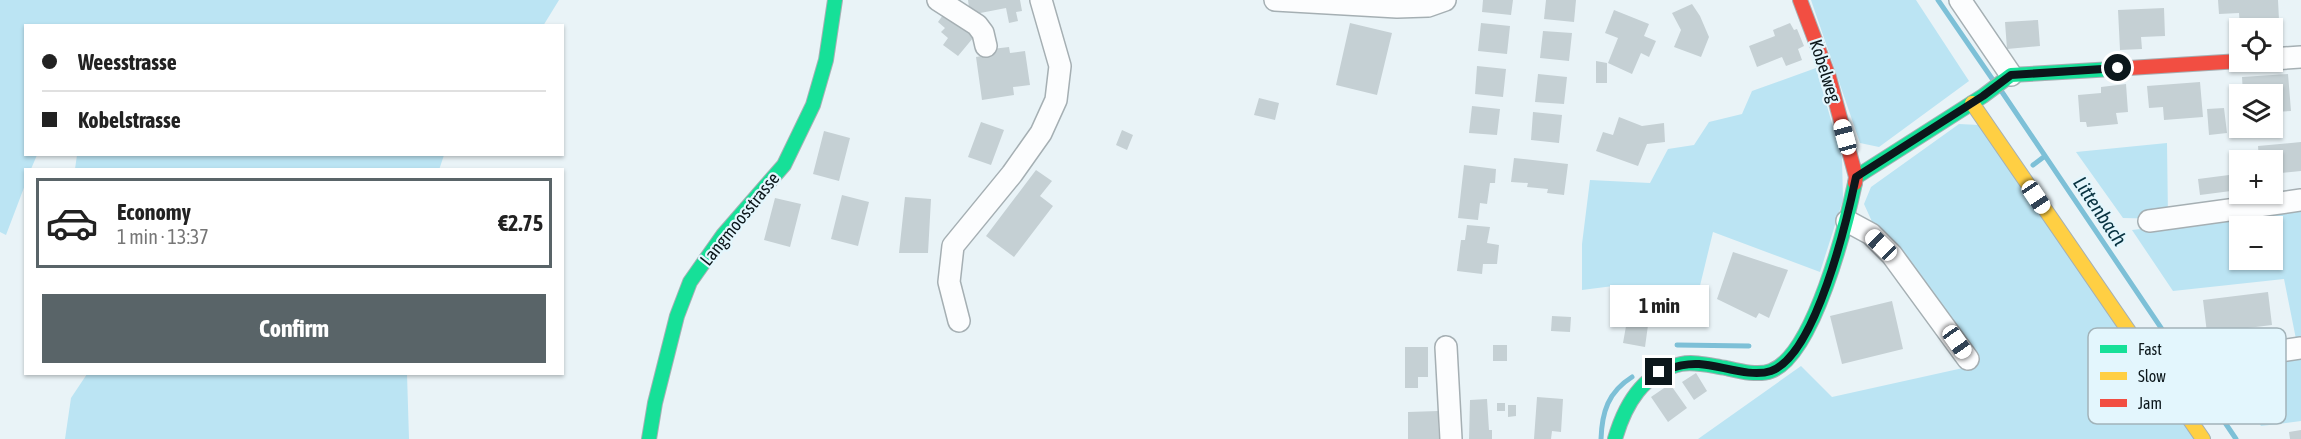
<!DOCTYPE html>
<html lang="en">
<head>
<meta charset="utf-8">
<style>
  body { margin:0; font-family:"Asap Condensed",sans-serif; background:#f2f2f2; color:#222; height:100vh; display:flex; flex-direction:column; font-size:22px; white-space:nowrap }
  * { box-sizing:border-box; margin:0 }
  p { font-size:20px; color:#767676 }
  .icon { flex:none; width:33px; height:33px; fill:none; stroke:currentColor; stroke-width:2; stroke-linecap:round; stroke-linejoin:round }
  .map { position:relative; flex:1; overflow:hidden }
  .drawer { position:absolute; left:24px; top:168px; width:540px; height:207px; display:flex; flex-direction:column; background:#fff; border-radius:0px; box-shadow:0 2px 4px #0004 }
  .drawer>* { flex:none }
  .guide { position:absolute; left:24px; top:24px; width:540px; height:132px; border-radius:0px; box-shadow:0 2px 4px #0004; display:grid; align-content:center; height:132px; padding:0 18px; background:#fff }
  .fabs { position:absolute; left:2229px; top:18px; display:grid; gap:12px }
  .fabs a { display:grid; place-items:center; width:54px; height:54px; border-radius:0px; background:#fff; box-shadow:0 2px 4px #0004; font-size:30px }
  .end { position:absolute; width:27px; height:27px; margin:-14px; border:8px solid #0c171b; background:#fff; box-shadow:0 0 0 3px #fff }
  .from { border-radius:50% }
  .bubble { position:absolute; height:42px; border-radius:0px; background:#fff; box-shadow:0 2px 4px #0004; font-size:20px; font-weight:700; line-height:42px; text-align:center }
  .car { position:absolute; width:18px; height:36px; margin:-18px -9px; border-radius:8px; box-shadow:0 0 4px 2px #0007; background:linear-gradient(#fff 24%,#345 0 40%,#fff 0 76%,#345 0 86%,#fff 0) }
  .guide b { display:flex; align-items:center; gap:21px; height:57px; font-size:22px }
  .guide b+b { border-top:2px solid #e0e0e0 }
  .guide i { width:15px; height:15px; background:#222 }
  ul { padding:10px 0 0; list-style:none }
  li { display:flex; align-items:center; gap:18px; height:90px; margin:0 12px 9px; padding:0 6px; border:3px solid #e0e0e0; border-radius:0px }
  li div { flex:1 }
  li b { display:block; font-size:22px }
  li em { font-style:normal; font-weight:700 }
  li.active { border-color:#596468 }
  li>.icon { width:54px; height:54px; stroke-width:1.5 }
  .button { display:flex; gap:12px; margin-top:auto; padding:12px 18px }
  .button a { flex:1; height:69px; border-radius:0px; background:#596468; color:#fff; font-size:24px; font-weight:700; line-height:69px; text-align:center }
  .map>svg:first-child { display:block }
  .green { fill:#bbe4f3; fill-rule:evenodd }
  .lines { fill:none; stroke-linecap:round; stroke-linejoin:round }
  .stream { stroke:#7dc0d7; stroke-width:5 }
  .building { fill:#c5d0d4 }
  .street-casing { stroke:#a5afb3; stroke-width:24 }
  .fast-casing { stroke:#a5afb3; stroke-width:16 }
  .slow-casing { stroke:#a5afb3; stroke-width:16 }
  .jam-casing { stroke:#a5afb3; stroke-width:16 }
  .street { stroke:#fcfdfe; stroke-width:21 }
  .fast { stroke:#16e098; stroke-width:14 }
  .slow { stroke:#ffcf43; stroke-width:14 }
  .jam { stroke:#f24e42; stroke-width:14 }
  .route { stroke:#0c171b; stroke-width:8 }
  .labels { text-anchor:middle; stroke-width:4.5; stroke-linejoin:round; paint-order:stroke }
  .street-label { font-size:18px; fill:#0c171b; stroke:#e3f6fd }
  .water-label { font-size:20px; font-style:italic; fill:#073240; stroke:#e3f6fd }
  .key { fill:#e3f6fd; stroke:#a2b3b9; stroke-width:1.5 }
  .key-label { font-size:16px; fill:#0c171b }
</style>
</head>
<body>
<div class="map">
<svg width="2301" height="439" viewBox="0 0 2301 439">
  <rect width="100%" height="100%" fill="#e9f3f7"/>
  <!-- green -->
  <path class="green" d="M0,0H559L543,26H26V154L37,155L31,169L26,170L25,185L6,235L0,232Z
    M1811,0H1916L1969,81L1879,147L1860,143Z
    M1816,68L1842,158L1843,200L1820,272L1713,232L1698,294L1621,285L1582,290V244L1590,180L1650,183L1668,149L1694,145L1709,122L1742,114L1752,91Z
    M1959,124L1979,125L2195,439H1698L1801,366L1832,397L1963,368L1974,356L1874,226L1864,204L1871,187Z
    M2167,143L2168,219L2123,218L2076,152Z
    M77,155L444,154V155L439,170L75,169Z
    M2301,210V338L2296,339L2284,279L2173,291L2132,230ZM2240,226H2272V260H2240Z
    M2301,358V421L2261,426L2227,369Z
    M87,374H407L409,439H65L71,398Z"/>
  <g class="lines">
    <!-- stream -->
    <path class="stream" d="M1938,0L1993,80
      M2002,92L2236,439
      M2033,165L2045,156
      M1677,345L1749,346
      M1601,439C1602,412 1608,392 1632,377"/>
  </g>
  <!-- building -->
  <path class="building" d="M968,0H1020L1022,11L1016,12L1018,21L1009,23L1006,8L970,15Z
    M1483,0H1513L1511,15L1482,12Z
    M1546,0H1576L1574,22L1544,19Z
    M2218,0H2278L2279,20L2255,21L2256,28H2240L2239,13L2219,14Z
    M1692,4L1700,16L1709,37L1701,57L1674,47L1681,30L1672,13Z
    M2164,8L2165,36L2141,37L2142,49L2120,50L2118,10Z
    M1614,10L1649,24L1644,36L1656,41L1649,57L1641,53L1632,74L1608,63L1618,38L1605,33Z
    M943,15L951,21L956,15L978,32L958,56L943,45L948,38L941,32L945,28L938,22Z
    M2038,20L2040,46L2007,49L2005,22Z
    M1350,23L1392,33L1377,95L1336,85Z
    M1481,23L1510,26L1507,54L1478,51Z
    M1790,23L1794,30L1797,29L1804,46L1798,49L1802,60L1786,66L1782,57L1757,67L1749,46L1775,36L1773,30Z
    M1543,31L1572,33L1569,61L1540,58Z
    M1009,47L1010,53L1025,51L1030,85L1013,87L1014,95L982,100L976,57L993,54L992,49Z
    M1596,61L1607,63V83H1596Z
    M1477,66L1506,69L1503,97L1475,94Z
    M1538,74L1567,77L1564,104L1535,102Z
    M2288,74L2291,111L2272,112V94H2243L2242,77Z
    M2200,82L2203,117L2164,120L2163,107L2149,108L2147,86Z
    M2126,84L2128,112L2116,113L2118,124L2087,127L2086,122H2080L2078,95L2101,93V87Z
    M1259,98L1279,103L1275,120L1254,115Z
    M1472,106L1500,109L1497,135L1469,133Z
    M2224,108L2227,133L2209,135L2207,109Z
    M1533,112L1562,115L1559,143L1531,140Z
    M1619,117L1642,126L1664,123L1665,142L1647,144L1638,166L1596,151L1603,132L1613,135Z
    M981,122L1004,130L991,165L968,157Z
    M1122,130L1133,135L1127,150L1116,145Z
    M824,131L850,138L839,181L813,174Z
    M2301,142V171L2272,174V160H2259L2258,146Z
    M1514,158L1568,164L1564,195L1547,193L1548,189L1527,187L1528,183L1511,182Z
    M1464,165L1496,169L1495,183H1490L1487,204L1480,203L1478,220L1458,218Z
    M1036,170L1052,181L1040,196L1053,206L1014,257L986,236Z
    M2229,175L2231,191L2200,195L2198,179Z
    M842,195L869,202L858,246L831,239Z
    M905,197L931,199L928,253H899Z
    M775,198L801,204L790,247L764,240Z
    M1467,225L1490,227L1487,243L1499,245L1497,264H1483L1482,274L1457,271L1461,240H1465Z
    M1733,252L1788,270L1769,318L1759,313L1756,318L1717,299Z
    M2268,292L2272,325L2207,333L2203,300Z
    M1892,301L1903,349L1842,364L1830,316Z
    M1628,315L1649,318L1645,347L1623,343Z
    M1552,316L1571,317L1570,332L1551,331Z
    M1493,345H1507V361H1493Z
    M1405,347H1428V377H1418V388H1405Z
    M1696,373L1707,391L1694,400L1682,382Z
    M1670,384L1687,408L1668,422L1651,397Z
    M1537,397L1563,399L1561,432L1552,431L1551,439H1534Z
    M1487,399L1489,430H1492V439H1469L1470,400Z
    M1497,403H1505V411H1497Z
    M1508,405H1516V416L1508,417Z
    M1438,411L1439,439H1408V412Z
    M2301,430V439H2290L2289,432Z"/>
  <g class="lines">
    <!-- street casing -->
    <g class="street-casing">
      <path id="street" d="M938,0L977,25L983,33L986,46
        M1275,0L1397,7L1428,6L1445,0
        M1960,0L2011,75
        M2272,59L2301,57
        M1847,221L1871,234L1892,255L1968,359
        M2149,221L2301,200
        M959,321L949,282L953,246L1012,174L1041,133L1056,100L1060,66L1041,0
        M1446,347L1451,439
        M2209,361L2301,348"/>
    </g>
    <!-- fast casing -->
    <g class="fast-casing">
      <path id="fast" d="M1856,177L1983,96L2011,75L2113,69
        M649,439L655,403L677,316L690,282L723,235L784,165L813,105L826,60L835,0
        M1615,439C1625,404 1643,373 1681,364C1695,361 1712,366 1726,368C1739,371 1758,376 1771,371C1814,355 1846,225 1855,183"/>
    </g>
    <!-- slow casing -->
    <g class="slow-casing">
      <path id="slow" d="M1972,103L2203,439"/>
    </g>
    <!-- jam casing -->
    <g class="jam-casing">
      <path id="jam" d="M1800,0L1829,77L1856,177L1855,183
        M2113,69L2240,61"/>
    </g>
    <!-- street -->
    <use href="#street" class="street"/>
    <!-- fast -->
    <use href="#fast" class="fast"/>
    <!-- slow -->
    <use href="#slow" class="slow"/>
    <!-- jam -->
    <use href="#jam" class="jam"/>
  </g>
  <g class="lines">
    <!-- route -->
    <path class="route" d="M1659,372C1672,368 1684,363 1699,364C1720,365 1750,378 1771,371C1816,355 1847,220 1856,177L1983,96L2011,75L2118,68"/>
  </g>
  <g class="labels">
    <!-- street labels -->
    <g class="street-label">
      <text transform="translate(1825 71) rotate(72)" y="6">Kobelweg</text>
      <text transform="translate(740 219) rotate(-51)" y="6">Langmoosstrasse</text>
    </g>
    <!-- water labels -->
    <g class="water-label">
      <text transform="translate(2100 211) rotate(56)" y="7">Littenbach</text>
    </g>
  </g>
  <!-- legend -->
  <rect x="2088" y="328" width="198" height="96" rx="9" class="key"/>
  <rect x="2100" y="345" width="27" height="8" fill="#16e098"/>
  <rect x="2100" y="372" width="27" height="8" fill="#ffcf43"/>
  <rect x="2100" y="399" width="27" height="8" fill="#f24e42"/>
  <g class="key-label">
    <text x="2138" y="355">Fast</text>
    <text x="2138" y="382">Slow</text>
    <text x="2138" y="409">Jam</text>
  </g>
</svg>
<div class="fabs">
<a><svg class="icon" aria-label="locate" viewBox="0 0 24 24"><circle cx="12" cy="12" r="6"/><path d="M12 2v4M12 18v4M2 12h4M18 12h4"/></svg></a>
<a><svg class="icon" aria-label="layers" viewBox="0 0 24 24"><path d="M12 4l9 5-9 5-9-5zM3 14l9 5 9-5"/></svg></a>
<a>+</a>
<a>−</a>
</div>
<i class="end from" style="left:2118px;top:68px"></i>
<i class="end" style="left:1659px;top:372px"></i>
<div class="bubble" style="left:1610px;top:285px;width:99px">1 min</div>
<i class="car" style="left:1845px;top:137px;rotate:345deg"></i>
<i class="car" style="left:2036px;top:197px;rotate:146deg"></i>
<i class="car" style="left:1881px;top:245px;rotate:314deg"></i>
<i class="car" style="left:1957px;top:342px;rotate:145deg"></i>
<div class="guide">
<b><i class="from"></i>Weesstrasse</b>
<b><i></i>Kobelstrasse</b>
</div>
<section class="drawer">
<ul>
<li class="active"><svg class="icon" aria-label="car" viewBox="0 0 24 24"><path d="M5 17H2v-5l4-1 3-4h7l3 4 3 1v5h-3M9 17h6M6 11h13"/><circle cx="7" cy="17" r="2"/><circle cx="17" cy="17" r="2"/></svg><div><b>Economy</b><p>1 min · 13:37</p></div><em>€2.75</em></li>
</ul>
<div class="button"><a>Confirm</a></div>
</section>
</div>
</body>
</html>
